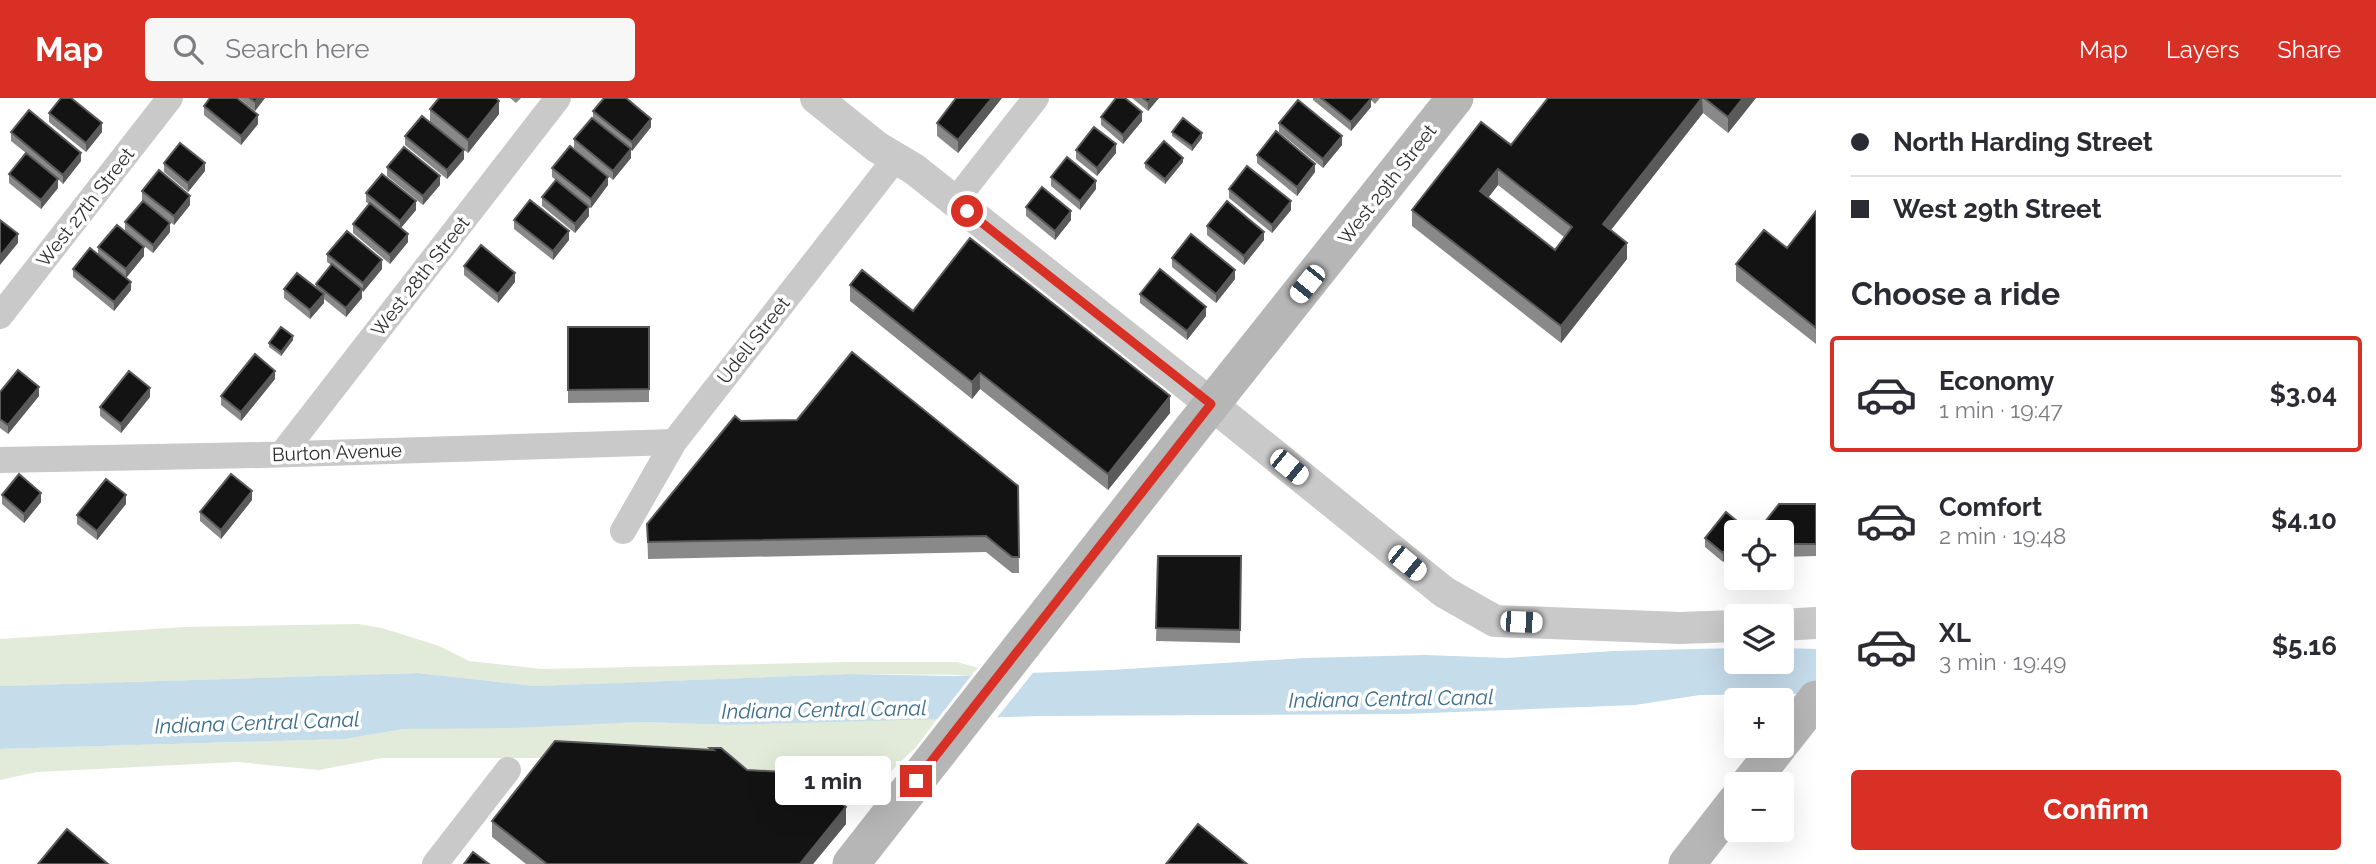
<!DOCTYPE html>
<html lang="en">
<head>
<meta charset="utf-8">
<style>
  body { margin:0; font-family:Raleway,sans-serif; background:#f7f7f7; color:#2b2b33; height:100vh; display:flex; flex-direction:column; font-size:26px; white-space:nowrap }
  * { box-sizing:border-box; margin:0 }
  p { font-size:23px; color:#7c7c81 }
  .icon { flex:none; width:38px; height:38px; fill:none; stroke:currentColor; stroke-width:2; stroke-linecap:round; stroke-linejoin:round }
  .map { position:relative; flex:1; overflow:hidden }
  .details { display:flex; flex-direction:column; background:#fff; width:560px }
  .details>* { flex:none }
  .hud { display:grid; align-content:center; height:154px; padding:0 35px; background:#fff }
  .buttons { position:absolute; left:1724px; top:422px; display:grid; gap:14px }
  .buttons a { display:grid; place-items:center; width:70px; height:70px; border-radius:7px; background:#fff; box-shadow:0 7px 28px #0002; font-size:35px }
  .end { position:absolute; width:32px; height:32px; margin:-16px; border:9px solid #d93025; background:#fff; box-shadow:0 0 0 4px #fff }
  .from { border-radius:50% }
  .bubble { position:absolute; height:49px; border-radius:7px; background:#fff; box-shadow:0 7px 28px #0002; font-size:23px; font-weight:700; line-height:49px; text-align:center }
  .car { position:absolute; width:21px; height:42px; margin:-21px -10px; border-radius:9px; box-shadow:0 0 5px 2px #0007; background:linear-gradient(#fff 24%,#345 0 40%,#fff 0 76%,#345 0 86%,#fff 0) }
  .hud b { display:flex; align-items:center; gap:24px; height:66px; font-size:26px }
  .hud b+b { border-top:2px solid #e1e1e2 }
  .hud i { width:18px; height:18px; background:#2b2b33 }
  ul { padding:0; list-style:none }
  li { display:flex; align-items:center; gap:21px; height:116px; margin:0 14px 10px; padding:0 21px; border:4px solid transparent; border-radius:7px }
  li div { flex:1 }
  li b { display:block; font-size:26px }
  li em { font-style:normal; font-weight:700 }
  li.selected { border-color:#d93025 }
  li>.icon { width:63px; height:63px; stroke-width:1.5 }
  h2 { padding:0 35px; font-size:32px; line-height:84px }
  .action { display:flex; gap:14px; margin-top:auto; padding:14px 35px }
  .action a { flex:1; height:80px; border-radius:7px; background:#d93025; color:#fff; font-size:28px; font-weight:700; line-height:80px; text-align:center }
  header { display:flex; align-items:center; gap:42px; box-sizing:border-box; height:98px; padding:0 35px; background:#d93025; color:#fff }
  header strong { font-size:33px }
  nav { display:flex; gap:38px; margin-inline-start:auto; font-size:24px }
  .search { width:490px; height:63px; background:#f7f7f7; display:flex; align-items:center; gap:18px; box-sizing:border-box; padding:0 24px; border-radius:7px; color:#7c7c81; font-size:26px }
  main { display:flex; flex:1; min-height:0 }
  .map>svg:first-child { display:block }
  .green { fill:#e2ead9 }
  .water { fill:#c5dcea }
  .pier { fill:#fff }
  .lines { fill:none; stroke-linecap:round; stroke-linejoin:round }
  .minor { stroke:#c9c9c9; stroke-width:26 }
  .tertiary { stroke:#c9c9c9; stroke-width:32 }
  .secondary { stroke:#b6b6b6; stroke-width:37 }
  .wall { fill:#898989; fill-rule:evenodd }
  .shaded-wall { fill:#5a5a5a }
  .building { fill:#131313; stroke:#5a5a5a; stroke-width:2; fill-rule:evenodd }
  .route { stroke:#d93025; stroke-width:9 }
  .labels { text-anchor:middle; stroke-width:7; stroke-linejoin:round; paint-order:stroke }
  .street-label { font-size:19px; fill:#2c2c2c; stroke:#fff }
  .water-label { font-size:21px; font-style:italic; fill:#3b6d8c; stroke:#fff }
</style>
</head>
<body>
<header>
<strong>Map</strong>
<div class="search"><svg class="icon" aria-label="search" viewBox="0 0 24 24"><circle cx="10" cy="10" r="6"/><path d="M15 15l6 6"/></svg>Search here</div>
<nav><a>Map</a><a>Layers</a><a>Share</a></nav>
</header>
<main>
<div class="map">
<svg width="1816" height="766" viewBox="0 0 1816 766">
  <rect width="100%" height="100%" fill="#fff"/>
  <!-- green -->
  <path class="green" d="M358,526L382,530L439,548L469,563L542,571L847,564H957L978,570L972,577L849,576L534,588L418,575L0,588V541L184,529Z
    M938,620L916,649L879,685L804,691L557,660H382L319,672L237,664L37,674L0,682V651L345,641L404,631L641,624L730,627Z"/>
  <!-- water -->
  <path class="water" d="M1736,550V564H1782V550L1816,551V596L1700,597L1635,607L1404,616L1041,618L730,627L641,624L511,630L404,631L345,641L0,651V588L418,575L534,588L849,576L953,578L1110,572L1305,560L1425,557L1506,560L1614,553Z"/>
  <!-- pier -->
  <path class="pier" d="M1036,571L995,622L935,624L975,573Z"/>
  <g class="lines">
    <!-- minor -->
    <path class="minor" d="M955,103L1036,0
      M0,218L170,0
      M282,356L558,0
      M0,362L262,357L674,344
      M623,433L674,344L896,60
      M435,766L508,672"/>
    <!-- tertiary -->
    <path class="tertiary" d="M816,0L877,49L914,71L1211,306L1444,494L1495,523L1680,530L1736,528
      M1782,527L1816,525"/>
    <!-- secondary -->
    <path class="secondary" d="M1782,644L1816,601
      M1749,686L1779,648
      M851,766L1191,332L1455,0
      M1687,766L1736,703"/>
  </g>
  <!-- wall -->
  <path class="wall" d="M239,0H265L255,13Z
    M510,0H521L516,5Z
    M1002,0L958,55L937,38V25Z
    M1132,0H1159L1148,13Z
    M1313,0H1380L1375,6L1371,2V9L1351,33L1313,2Z
    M1548,0H1756L1728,35L1703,15L1611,132L1627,161L1561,245L1412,128V112L1511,47ZM1498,87L1564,139L1555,152L1488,100Z
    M204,8L258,26L241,47L204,17Z
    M430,11L499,16L468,55L430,24Z
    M593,13L651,29L632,53L631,52V60L613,82L574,50V41L593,21Z
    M49,15L102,34L86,54L49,24Z
    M1101,19L1142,23L1123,46L1101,27Z
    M1279,25L1342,47L1323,70L1279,34Z
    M11,34L81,63L63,86L58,81V90L41,111L9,85V76L26,55L11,43Z
    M1172,34L1202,40L1192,53L1172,38Z
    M405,38L464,61L447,81L405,47Z
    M1076,52L1116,55L1097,78L1076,61Z
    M1257,57L1315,74L1297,98L1257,65Z
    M1183,64L1165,86L1145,70V65Z
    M164,65L205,73L188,94L164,74Z
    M387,69L440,87L423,107L387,78Z
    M552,70L608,87L591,110L552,79Z
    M1051,79L1096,91L1080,112L1051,88Z
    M1229,91L1291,112L1272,135L1229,100Z
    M142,93L190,107L174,127L142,102Z
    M366,95L416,112L401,130L408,144L390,166L353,135V126L369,106L366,104Z
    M542,99L589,118L575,135L542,108Z
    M1026,109L1071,122L1055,142L1026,118Z
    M1816,113V246L1736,183V166L1787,150Z
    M514,122L569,142L553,162L514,131Z
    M125,124L170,134L153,155L125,133Z
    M1207,128L1264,142L1244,167L1207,137Z
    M98,149L144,158L126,180L131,192L114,213L73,179V171L98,157Z
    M327,156L382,171L363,194L362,193V200L346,219L324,201V205L310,221L284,200V191L316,190V186L331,167L327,164Z
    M1172,160L1235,181L1216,205L1172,169Z
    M464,168L515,184L498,205L464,177Z
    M850,187L913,213L1170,315L1108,392L980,291L972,301L850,203Z
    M1140,196L1206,218L1187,242L1140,205Z
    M568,229H649V304L568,305Z
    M293,242L281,258L269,249V245Z
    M275,281L241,323L221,307V298Z
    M0,294L39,298L8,336L0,330Z
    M150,299L121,335L100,318V309Z
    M741,323L1018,388L1019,475H1012L986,454L648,461L647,426Z
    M2,397L41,404L24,425L2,406Z
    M252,402L221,441L200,423V414Z
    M126,406L97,442L77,426V417Z
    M1816,406V458L1782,459V434Z
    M1726,414L1744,429V434H1736V447L1723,464L1705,449V440Z
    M1158,458H1241L1240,545L1156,543Z
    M710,650L747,672L846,726L813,766H526L492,739V723L710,652Z"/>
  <!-- shaded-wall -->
  <path class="shaded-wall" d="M258,0H265L255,13V4Z
    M992,0H1002L958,55V42Z
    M1152,0H1159L1148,13V4Z
    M1702,0L1703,15L1603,142V126Z
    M1743,0H1756L1728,35V19Z
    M1371,1V9L1351,33V24Z
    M499,3V16L468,55V42Z
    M1142,14V23L1123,46V37Z
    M258,17V26L241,47V38Z
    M651,21V29L632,53V44Z
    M102,25V34L86,54V45Z
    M1202,35V40L1192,53V48Z
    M1342,38V47L1323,70V61Z
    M1116,46V55L1097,78V70Z
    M631,51V60L613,82V73Z
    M464,52V61L447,81V72Z
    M81,55V63L63,86V77Z
    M1183,60V64L1165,86V81Z
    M205,65V73L188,94V85Z
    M1315,66V74L1297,98V89Z
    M1498,71V87L1480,110V93Z
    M440,78V87L423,107V98Z
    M608,79V87L591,110V101Z
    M58,81V90L41,111V102Z
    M1096,83V91L1080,112V103Z
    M190,98V107L174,127V118Z
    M416,103V112L400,131V123Z
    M1291,103V112L1272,135V127Z
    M589,109V118L575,135V126Z
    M1071,113V122L1055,142V133Z
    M170,125V134L153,155V147Z
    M569,133V142L553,162V153Z
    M1264,134V142L1244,167V158Z
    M18,136V145L0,167V158Z
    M408,136V144L390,166V157Z
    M1627,145V161L1561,245V228Z
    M144,149V158L126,180V171Z
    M382,162V171L363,194V185Z
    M1235,172V181L1216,205V196Z
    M515,175V184L498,205V196Z
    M131,184V192L114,213V204Z
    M362,191V200L346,219V210Z
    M324,196V205L310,221V212Z
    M1206,209V218L1187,242V233Z
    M293,238V242L281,258V254Z
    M275,273V281L241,323V314Z
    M980,275V291L972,301V284Z
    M39,289V298L8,336V327Z
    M150,290V299L121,335V326Z
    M1170,298V315L1108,392V376Z
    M252,393V402L221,441V432Z
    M41,395V404L24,425V416Z
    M126,397V406L97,442V433Z
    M1736,439V447L1723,464V455Z
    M846,709V726L813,766H800Z"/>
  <!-- building -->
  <path class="building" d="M61,0H71L102,25L86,45L49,15Z
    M210,0H237L258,17L241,38L204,8Z
    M250,0H258L255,4Z
    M439,0H496L499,3L468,42L430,11Z
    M604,0H626L651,21L632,44L593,13Z
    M956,0H992L958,42L937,25Z
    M1116,0H1125L1142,14L1123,37L1101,19Z
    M1143,0H1152L1148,4Z
    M1321,0H1370L1371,1L1351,24Z
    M1548,0H1702L1603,126L1627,145L1561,228L1412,112L1481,24L1511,47ZM1498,71L1572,129L1555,152L1480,93Z
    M1704,0H1743L1728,19Z
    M1298,2L1342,38L1323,61L1279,25Z
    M29,12L81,55L63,77L11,34Z
    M422,18L464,52L447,72L405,38Z
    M592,20L631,51L613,73L574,41Z
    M1183,20L1202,35L1192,48L1172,34Z
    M1094,29L1116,46L1097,70L1076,52Z
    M1276,33L1315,66L1297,89L1257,57Z
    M1164,43L1183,60L1165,81L1145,65Z
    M180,45L205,65L188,85L164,65Z
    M570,48L608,79L591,101L552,70Z
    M404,49L440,78L423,98L387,69Z
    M26,55L58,81L41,102L9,76Z
    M1067,59L1096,83L1080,103L1051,79Z
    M1247,68L1291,103L1272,127L1229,91Z
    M159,72L190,98L174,118L142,93Z
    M382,76L416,103L400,123L366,95Z
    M556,82L589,109L575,126L542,99Z
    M1042,89L1071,113L1055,133L1026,109Z
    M530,102L569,133L553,153L514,122Z
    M143,103L170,125L153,147L125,124Z
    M1227,103L1264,134L1244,158L1207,128Z
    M370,105L408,136L390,157L353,126Z
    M1816,113V230L1736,166L1764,132L1787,150Z
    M0,122L18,136L0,158Z
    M117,127L144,149L126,171L98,149Z
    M347,133L382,162L363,185L327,156Z
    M1191,136L1235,172L1216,196L1172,160Z
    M970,140L1170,298L1108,376L980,275L972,284L850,187L862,172L913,213Z
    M481,147L515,175L498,196L464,168Z
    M90,150L131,184L114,204L73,171Z
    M332,166L362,191L346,210L316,186Z
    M1160,171L1206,209L1187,233L1140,196Z
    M297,175L324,196L310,212L284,191Z
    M281,229L293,238L281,254L269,245Z
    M568,229H649V291L568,292Z
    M852,254L1018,388L1019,459H1012L986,438L648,444L647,426L735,318L741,323L797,322Z
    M255,256L275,273L241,314L221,298Z
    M18,272L39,289L8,327L0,321V294Z
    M129,273L150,290L121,326L100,309Z
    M19,376L41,395L24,416L2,397Z
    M231,376L252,393L221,432L200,414Z
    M106,381L126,397L97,433L77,417Z
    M1779,406H1816V446H1782V434H1757Z
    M1726,414L1744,429L1740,434H1736V439L1723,455L1705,440Z
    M1158,458H1241L1240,532L1156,530Z
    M555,643L713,652L710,650H721L747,672L804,675L846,709L800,766H547L492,723Z
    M1198,726L1247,766H1166Z
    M67,731L108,766H38Z
    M473,754L489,766H464Z"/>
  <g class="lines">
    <!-- route -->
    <path class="route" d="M916,683L1211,306L967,113"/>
  </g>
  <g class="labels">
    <!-- street labels -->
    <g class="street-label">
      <text transform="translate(1387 86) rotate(-52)" y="7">West 29th Street</text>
      <text transform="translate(85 109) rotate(-52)" y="7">West 27th Street</text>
      <text transform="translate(420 178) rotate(-52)" y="7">West 28th Street</text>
      <text transform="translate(753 242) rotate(-52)" y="7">Udell Street</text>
      <text transform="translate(337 354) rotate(-2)" y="7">Burton Avenue</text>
    </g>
    <!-- water labels -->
    <g class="water-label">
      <text transform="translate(1391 601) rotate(-1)" y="7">Indiana Central Canal</text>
      <text transform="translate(824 612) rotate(-1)" y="7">Indiana Central Canal</text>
      <text transform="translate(257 625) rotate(-2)" y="7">Indiana Central Canal</text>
    </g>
  </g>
</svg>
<div class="buttons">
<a><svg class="icon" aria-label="locate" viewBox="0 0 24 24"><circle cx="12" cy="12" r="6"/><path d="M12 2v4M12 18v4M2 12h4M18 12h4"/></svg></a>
<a><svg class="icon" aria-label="layers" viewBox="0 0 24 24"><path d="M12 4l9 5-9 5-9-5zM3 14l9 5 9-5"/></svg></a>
<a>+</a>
<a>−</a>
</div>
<i class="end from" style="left:967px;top:113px"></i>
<i class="end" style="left:916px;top:683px"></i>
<div class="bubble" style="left:775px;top:658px;width:116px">1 min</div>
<i class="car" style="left:1307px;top:186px;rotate:219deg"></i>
<i class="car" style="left:1289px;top:369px;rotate:129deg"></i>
<i class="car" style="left:1407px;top:465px;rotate:129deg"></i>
<i class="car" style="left:1521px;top:524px;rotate:92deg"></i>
</div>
<section class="details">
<div class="hud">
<b><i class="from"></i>North Harding Street</b>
<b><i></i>West 29th Street</b>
</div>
<h2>Choose a ride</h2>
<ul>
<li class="selected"><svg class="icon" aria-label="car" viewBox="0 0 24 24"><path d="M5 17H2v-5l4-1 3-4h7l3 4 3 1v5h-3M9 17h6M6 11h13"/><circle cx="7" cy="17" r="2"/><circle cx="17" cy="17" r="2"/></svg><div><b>Economy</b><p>1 min · 19:47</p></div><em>$3.04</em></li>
<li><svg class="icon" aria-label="car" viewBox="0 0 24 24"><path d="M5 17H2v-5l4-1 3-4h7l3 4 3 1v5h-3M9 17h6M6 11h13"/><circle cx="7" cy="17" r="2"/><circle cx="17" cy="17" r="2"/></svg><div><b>Comfort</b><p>2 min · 19:48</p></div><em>$4.10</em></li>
<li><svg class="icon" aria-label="car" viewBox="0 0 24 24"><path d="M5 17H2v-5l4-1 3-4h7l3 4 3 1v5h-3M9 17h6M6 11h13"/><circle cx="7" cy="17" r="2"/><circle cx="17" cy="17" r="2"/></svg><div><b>XL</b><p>3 min · 19:49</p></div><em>$5.16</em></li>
</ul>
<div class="action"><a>Confirm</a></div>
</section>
</main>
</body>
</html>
